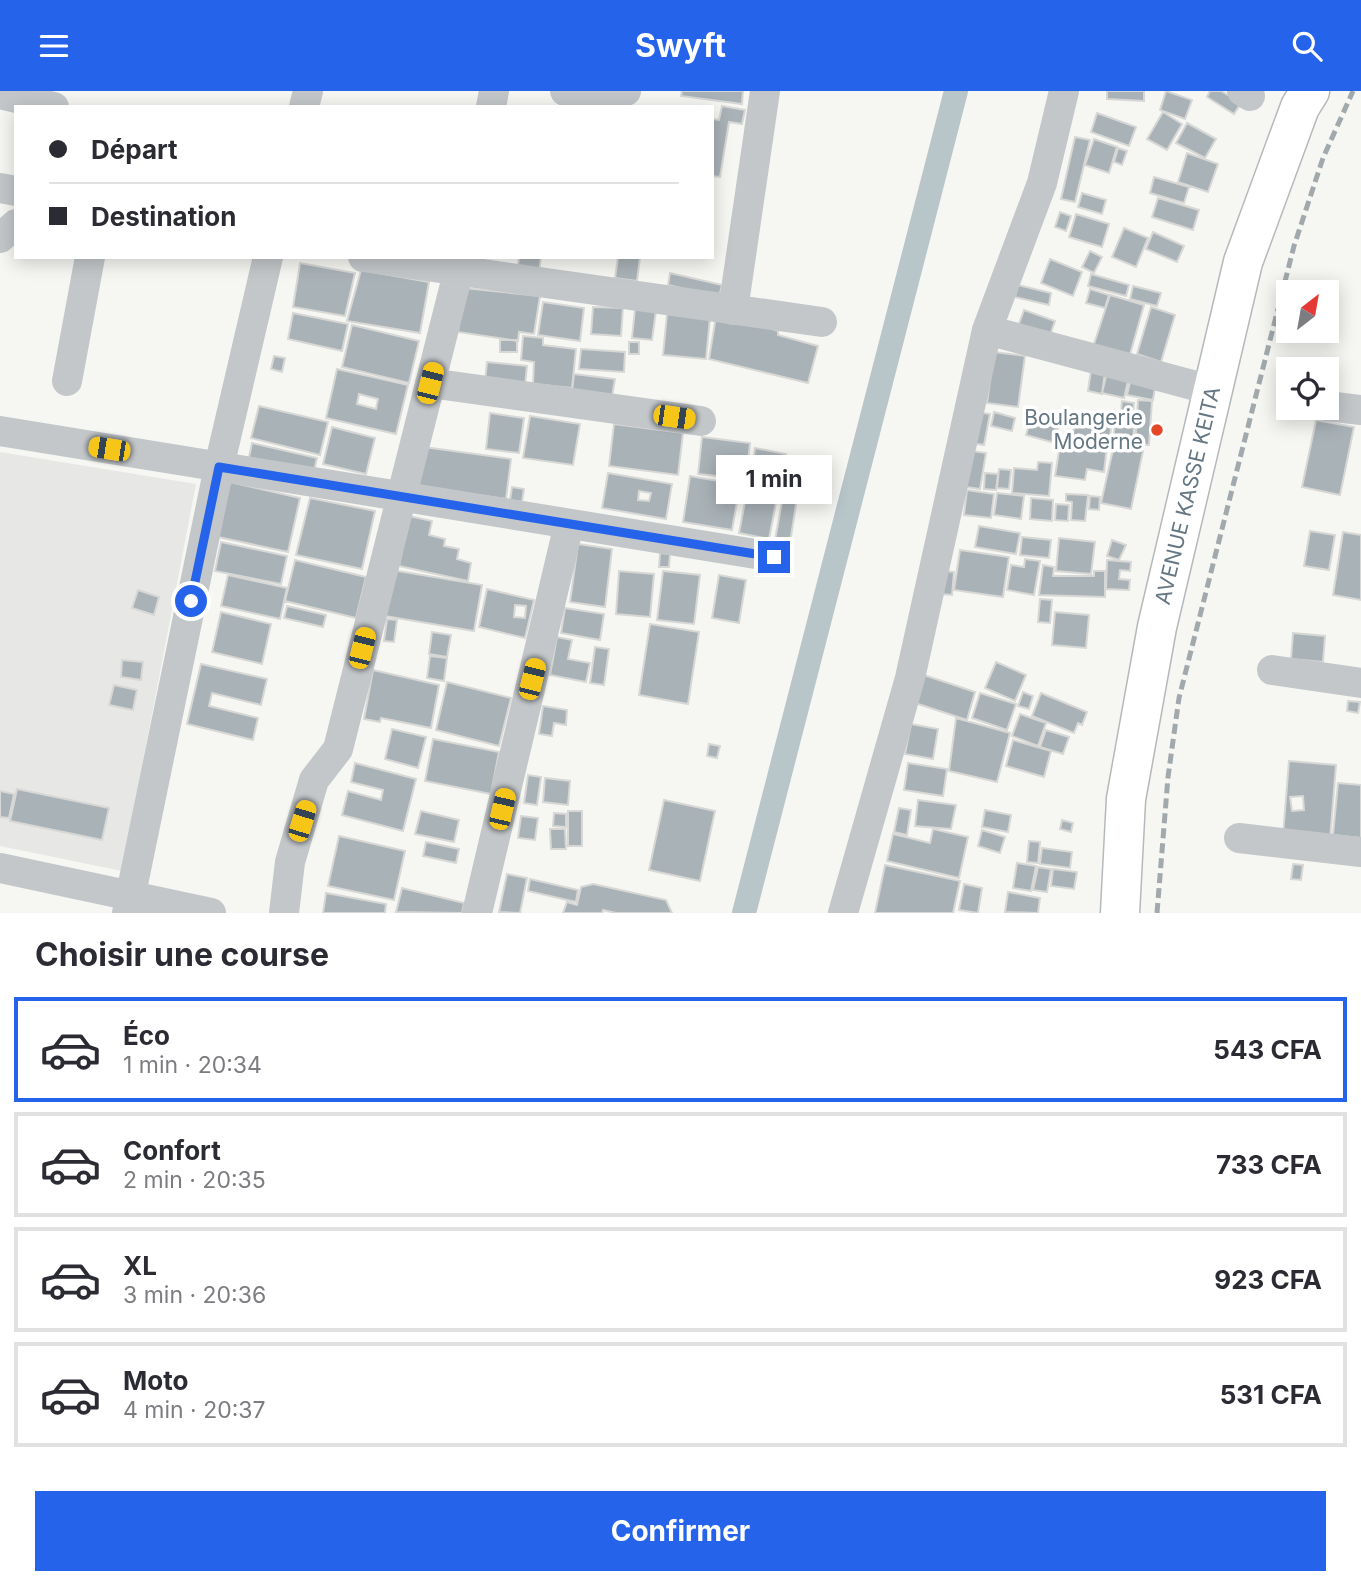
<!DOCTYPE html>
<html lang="fr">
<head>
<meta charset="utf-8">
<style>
  body { margin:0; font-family:Inter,sans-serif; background:#f7f7f7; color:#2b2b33; height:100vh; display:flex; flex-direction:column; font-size:26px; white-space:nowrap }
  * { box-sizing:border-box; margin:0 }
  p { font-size:23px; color:#7c7c81 }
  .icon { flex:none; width:38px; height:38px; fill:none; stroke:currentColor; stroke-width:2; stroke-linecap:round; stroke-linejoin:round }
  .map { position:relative; height:822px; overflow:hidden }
  .side { display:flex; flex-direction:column; background:#fff; flex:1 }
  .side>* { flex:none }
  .top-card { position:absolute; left:14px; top:14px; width:700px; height:154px; border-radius:0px; box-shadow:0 4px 18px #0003; display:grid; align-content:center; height:154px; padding:0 35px; background:#fff }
  .needle { width:46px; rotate:31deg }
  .buttons { position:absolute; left:1276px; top:189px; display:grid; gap:14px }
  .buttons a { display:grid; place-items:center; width:63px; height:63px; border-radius:0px; background:#fff; box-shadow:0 4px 18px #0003; font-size:35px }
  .end { position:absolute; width:32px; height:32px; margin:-16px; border:9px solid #2563eb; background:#fff; box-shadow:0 0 0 4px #fff }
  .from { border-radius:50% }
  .bubble { position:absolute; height:49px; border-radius:0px; background:#fff; box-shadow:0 4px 18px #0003; font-size:23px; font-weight:700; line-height:49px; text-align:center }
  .car { position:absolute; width:21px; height:42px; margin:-21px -10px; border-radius:9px; box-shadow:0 0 5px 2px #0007; background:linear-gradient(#f5c518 24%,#345 0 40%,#f5c518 0 76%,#345 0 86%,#f5c518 0) }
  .top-card b { display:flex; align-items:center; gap:24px; height:66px; font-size:26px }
  .top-card b+b { border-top:2px solid #e1e1e2 }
  .top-card i { width:18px; height:18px; background:#2b2b33 }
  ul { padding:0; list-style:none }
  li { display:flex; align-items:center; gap:21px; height:105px; margin:0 14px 10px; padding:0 21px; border:4px solid #e1e1e2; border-radius:0px }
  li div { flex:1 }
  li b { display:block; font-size:26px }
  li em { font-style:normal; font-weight:700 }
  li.selected { border-color:#2563eb }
  li>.icon { width:63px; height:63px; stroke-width:1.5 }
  h2 { padding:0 35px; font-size:32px; line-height:84px }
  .action { display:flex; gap:14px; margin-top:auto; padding:14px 35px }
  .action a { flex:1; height:80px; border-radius:0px; background:#2563eb; color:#fff; font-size:28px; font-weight:700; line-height:80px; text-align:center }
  header { display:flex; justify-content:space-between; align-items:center; height:91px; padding:0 35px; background:#2563eb; color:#fff; font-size:32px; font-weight:700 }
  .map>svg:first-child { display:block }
  .built { fill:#e7e7e6 }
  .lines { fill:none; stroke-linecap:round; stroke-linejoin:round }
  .canal { stroke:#b9c6c9; stroke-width:24 }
  .building { fill:#a9b2b7; stroke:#d7d7d5; stroke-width:2; fill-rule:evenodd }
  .major-casing { stroke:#b4b9bc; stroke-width:41 }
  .minor { stroke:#c3c7ca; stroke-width:30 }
  .major { stroke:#fff; stroke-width:38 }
  .rail { stroke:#a2a9ad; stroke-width:5; stroke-dasharray:10 5; stroke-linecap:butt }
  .route { stroke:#2563eb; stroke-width:9 }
  .poi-dot { fill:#e34926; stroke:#fff; stroke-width:2.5 }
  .labels { text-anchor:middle; stroke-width:7; stroke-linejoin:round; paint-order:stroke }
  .poi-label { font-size:21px; fill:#657783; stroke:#fff; text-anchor:end }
  .street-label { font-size:21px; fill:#657783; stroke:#fff }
</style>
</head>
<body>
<header><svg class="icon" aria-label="menu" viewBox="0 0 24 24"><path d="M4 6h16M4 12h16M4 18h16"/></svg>Swyft<svg class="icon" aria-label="search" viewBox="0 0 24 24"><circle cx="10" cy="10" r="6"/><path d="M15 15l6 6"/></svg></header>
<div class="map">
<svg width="1361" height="822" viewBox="0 0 1361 822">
  <rect width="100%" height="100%" fill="#f6f6f2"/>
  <!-- built -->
  <path class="built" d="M0,361L196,393L122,780L0,755Z"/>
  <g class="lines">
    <!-- canal -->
    <path class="canal" d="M744,822L956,0"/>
  </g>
  <!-- building -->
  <path class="building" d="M682,0H743L742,13L681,5Z
    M1107,0H1144V10L1107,8Z
    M1166,0L1192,9L1185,28L1160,19Z
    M1210,0H1221L1241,12L1234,23L1207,6Z
    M722,15L745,19L742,33L729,31L720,86L712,85V28L719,29Z
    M1163,21L1182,33L1167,59L1147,48Z
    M1097,22L1136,36L1129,55L1091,41Z
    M1187,32L1216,48L1205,67L1176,52Z
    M1075,46L1090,49L1075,111L1061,108Z
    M1094,48L1117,56L1109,82L1085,74Z
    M1118,57L1127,60L1122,74L1114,71Z
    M1187,62L1218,73L1208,101L1178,91Z
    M1154,86L1189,96L1184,112L1150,102Z
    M1082,102L1106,109L1102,123L1078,116Z
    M1158,107L1199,119L1193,139L1152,126Z
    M1060,121L1071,125L1066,140L1055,136Z
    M1076,123L1109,133L1102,156L1069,146Z
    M1124,137L1148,147L1136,176L1112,166Z
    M1153,141L1184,155L1177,171L1146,158Z
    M1090,160L1102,166L1094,182L1082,176Z
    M519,166H541L539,182L517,180Z
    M618,166H640L637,190L615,187Z
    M1050,168L1082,181L1073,205L1041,192Z
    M300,172L355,182L345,225L293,216Z
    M361,179L429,191L420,242L347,230Z
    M670,182L722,194L719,206L668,194Z
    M1091,183L1129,194L1126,205L1088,195Z
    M1018,194L1051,202L1049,214L1015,206Z
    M1133,195L1161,202L1157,215L1130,208Z
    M464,197L540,205L534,243L519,241L518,250L458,241Z
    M1090,198L1109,204L1105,217L1086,212Z
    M1110,204L1144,214L1129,267L1093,256Z
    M543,211L584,217L580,250L538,244Z
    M593,216L623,217L621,245L591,243Z
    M1151,216L1175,224L1161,271L1137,263Z
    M635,218L656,220L652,249L632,247Z
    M717,219L778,240V244L818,255L808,292L709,268Z
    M1024,219L1055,230L1048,250L1017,238Z
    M293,222L348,233L342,260L288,248Z
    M667,223L710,227L706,268L663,264Z
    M352,234L419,250L409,292L342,276Z
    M523,245L543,247V254L576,258L572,297L533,293L534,271L521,269Z
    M500,249H517V261H500Z
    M629,251H639V263H629Z
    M581,258L625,261L624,281L579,278Z
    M994,261L1025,265L1018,316L987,312Z
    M274,265L285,267L282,281L271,278Z
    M487,271L527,275L525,295L485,290Z
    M337,278L408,294L396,343L326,327ZM359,303L378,308L376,318L357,313Z
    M1091,279L1105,281L1102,303L1088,300Z
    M1107,281L1129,286L1124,307L1102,302Z
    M574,283L615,288L612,306L572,301Z
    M1131,287L1156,291L1153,309L1127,304Z
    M1138,309L1152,310L1149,354H1135Z
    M1122,310L1134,312L1132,329L1120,328Z
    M259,315L328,331L320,364L251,347Z
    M1033,320L1061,328L1055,352L1026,344Z
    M977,321L990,323L984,354L971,352Z
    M994,321L1015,327L1012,340L991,335Z
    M490,322L524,327L519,362L486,358Z
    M1076,324L1098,328L1094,350L1072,347Z
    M530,325L580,333L573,374L523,367Z
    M1100,328L1112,330L1109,353L1097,351Z
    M1316,329L1354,336L1340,404L1302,396Z
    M614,333L683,342L678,384L609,375Z
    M1115,334L1134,337L1133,351L1113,349Z
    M332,336L375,347L366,383L323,373Z
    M702,346L750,352L746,388L698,383Z
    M1061,348L1107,355L1104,381L1087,378L1085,389L1055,385Z
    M252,352L317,367L313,385L248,371Z
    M1114,354L1143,360L1131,418L1101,412Z
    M424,356L511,368L506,408L418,396Z
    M755,357L786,363L781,391L751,386Z
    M972,360L986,362L980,398L966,396Z
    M1038,371L1052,372L1049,405L1012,402L1014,377L1037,379Z
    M790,375L802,377L799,398L786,396Z
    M999,378L1011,379L1009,398L997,397Z
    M608,382L672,393L666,428L602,417ZM639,400L651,402L649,410L638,409Z
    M985,382L998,383L996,399L984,398Z
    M690,385L740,394L732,439L683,431Z
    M230,391L300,407L288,461L218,446Z
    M748,395L778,401L769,448L739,442Z
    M512,396L524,398L522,411L510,409Z
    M967,399L994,403L991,427L964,424Z
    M997,402L1024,405L1021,428L994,424Z
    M1066,403L1088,404L1085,430L1071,429L1072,411L1066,410Z
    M783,405L797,407L790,452L775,449Z
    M1090,405L1100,406L1099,419L1089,418Z
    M310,407L375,420L362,478L296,464Z
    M1031,407L1053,409L1052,430L1030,428Z
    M1056,413L1069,414L1068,430L1055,429Z
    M409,425L432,430L429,444L445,448L444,455L459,458L457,468L471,472L468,490L399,475Z
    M979,435L1020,442L1016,463L975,456Z
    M1310,440L1335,444L1329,479L1304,475Z
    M1343,441L1361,444V509L1333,504Z
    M1022,446L1051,449L1049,467L1020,464Z
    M1059,447L1095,451L1091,483L1056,480Z
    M1112,449L1126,454L1119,469L1107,465Z
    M221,451L287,465L281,493L215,480Z
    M578,453L612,458L605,516L570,511Z
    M960,459L1009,466L1003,506L954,499Z
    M660,462L670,463L669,476H659Z
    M1025,468L1040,470L1034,504L1007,499L1011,474L1024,476Z
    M295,469L366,486L356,527L285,510Z
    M1107,469L1131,471L1130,480L1120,479L1119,488L1130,489L1129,499L1106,498Z
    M1043,474L1054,476L1053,485H1094V480H1105V506L1039,504Z
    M392,479L482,494L474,540L385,525Z
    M619,480L654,483L650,526L616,523Z
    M663,480L700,484L694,533L657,529Z
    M943,480L954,481L952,504L941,503Z
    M228,484L287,497L280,528L221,515Z
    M719,484L746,489L739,532L712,527Z
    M487,498L534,509L525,547L479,536ZM515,514L526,515L525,527L514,526Z
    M138,499L159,506L154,524L132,517Z
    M1040,508L1052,509L1050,532L1038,531Z
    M287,515L326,524L323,536L284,527Z
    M565,517L604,523L600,549L561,542Z
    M221,521L271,533L262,573L212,561Z
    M1055,521L1089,524L1086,557L1052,554Z
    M387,528L397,529L394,551L384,550Z
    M650,533L699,541L688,613L639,604Z
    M432,541L451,544L447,566L429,563Z
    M1293,542L1325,545L1323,571L1291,568Z
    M557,546L572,549L568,568L590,572L586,591L550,584Z
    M595,556L609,558L604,594L590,592Z
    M430,565L447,567L444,590L427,587Z
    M122,569L143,571L141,589L121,586Z
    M996,571L1026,584L1015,610L985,597Z
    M201,573L267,588L261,614L212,602L209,615L258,627L253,649L187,633Z
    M373,579L439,594L431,637L381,627L380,631L364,628Z
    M921,583L975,601L967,629L912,611Z
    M447,591L511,607L499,655L436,639Z
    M114,594L137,599L133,619L109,614Z
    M1023,601L1033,605L1029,618L1018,615Z
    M980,602L1016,613L1007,639L972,627Z
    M1041,602L1087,621L1082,634L1078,632L1074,642L1032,625Z
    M1348,610L1360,611L1358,622L1347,620Z
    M543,615L567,619L566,634L554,632L552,645L539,643Z
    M1020,623L1046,632L1038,655L1012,645Z
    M956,627L1010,642L997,691L949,680Z
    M911,633L938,638L933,668L905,663Z
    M392,638L426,646L418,677L385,668Z
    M1046,639L1069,646L1063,663L1040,656Z
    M433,648L499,661L491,703L425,690Z
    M1013,649L1051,660L1044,686L1006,675Z
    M709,653L720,655L717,667L707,665Z
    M1289,670L1336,674L1330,748L1283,744ZM1303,705L1304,719L1292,720L1290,706Z
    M355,672L416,688L403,740L342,724L348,700L381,709L383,699L351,691Z
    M908,672L947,678L943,705L904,699Z
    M528,684L541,686L537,714L524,712Z
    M545,687L570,690L568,714L543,711Z
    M1338,692L1361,694V747L1333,744Z
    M17,698L109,717L102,749L10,730Z
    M0,700L14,703L9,727L0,726Z
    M664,709L715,720L700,790L649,779Z
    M918,709L956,714L951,738L915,735Z
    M899,717L911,719L907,744L894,741Z
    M985,719L1011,724L1008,741L982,736Z
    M421,720L459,729L454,751L415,743Z
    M568,720H582V755H568Z
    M554,722L566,723V736L553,735Z
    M521,725L538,727L535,749L518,747Z
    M1062,729L1073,732L1071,741L1060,738Z
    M550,738H565L566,758H551Z
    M933,738L968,746L959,787L887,770L893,743L930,752Z
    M982,739L1005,746L1000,762L978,755Z
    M339,745L405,760L394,809L328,795Z
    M1029,750L1040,751L1038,772L1027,771Z
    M426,751L459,758L456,772L423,765Z
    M1042,757L1072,761L1070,777L1040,773Z
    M1017,772L1036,775L1031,800L1013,797Z
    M1293,773L1303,774L1301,789L1291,788Z
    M885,774L960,790L953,822H875Z
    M1038,776L1051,778L1047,801L1033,799Z
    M1053,778L1077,781L1074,798L1051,795Z
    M507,783L527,787L520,822L499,821Z
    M530,788L578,799L576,811L528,800Z
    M593,793L666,809L672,822H616L603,819L602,822H563L567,811L577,814L581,796Z
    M964,793L982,797L978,822L959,819Z
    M402,797L464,812L462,822L396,821Z
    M1008,801L1040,807L1038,822L1005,821Z
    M326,802L386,813L385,822H323Z"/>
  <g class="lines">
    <!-- major casing -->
    <g class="major-casing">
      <g id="major">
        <path id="s1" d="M1120,822L1126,708L1157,536L1243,171L1300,16L1310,0"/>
      </g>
    </g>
    <!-- minor -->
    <path class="minor" d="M565,0L585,4L626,0
      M1242,0L1250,5
      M0,3L54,16
      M304,16L308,0
      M491,16L494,0
      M0,97L16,100
      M0,147L16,133
      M363,166L822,231
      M733,219L765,0
      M987,239L1211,299
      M67,290L90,166
      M430,292L701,330
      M1327,315L1361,319
      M0,340L774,466
      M1272,579L1361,592
      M1239,747L1361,761
      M0,777L211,822
      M127,822L219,376L268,166
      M284,822L290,771L314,689L338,658L462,166
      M477,822L569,433
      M843,822L910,587L987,239L1042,92L1064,0"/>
    <!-- major -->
    <use href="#major" class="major"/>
    <!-- rail -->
    <path class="rail" d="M1157,822L1168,686L1179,607L1294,155L1323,67L1353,0"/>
  </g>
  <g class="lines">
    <!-- route -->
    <path class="route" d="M191,510L219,376L774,466"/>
  </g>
  <!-- markers -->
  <circle class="poi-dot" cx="1157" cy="339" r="7"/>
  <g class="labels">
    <!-- poi labels -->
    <g class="poi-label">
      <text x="1143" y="334">Boulangerie<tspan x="1143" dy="24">Moderne</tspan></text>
    </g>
    <!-- street labels -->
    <g class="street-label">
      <text dy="7" stroke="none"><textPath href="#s1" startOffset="424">AVENUE KASSE KEITA</textPath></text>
    </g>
  </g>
</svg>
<div class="buttons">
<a><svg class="needle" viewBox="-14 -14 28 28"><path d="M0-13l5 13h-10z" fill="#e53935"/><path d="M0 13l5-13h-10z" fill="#7c7c81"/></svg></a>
<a><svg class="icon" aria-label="locate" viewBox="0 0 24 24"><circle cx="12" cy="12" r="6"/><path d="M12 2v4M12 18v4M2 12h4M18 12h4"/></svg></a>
</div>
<i class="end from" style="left:191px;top:510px"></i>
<i class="end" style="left:774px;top:466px"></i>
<div class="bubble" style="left:716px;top:364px;width:116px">1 min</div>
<i class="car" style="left:430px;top:292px;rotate:14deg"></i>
<i class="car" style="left:674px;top:326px;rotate:98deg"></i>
<i class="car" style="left:109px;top:358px;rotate:279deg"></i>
<i class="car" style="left:362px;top:557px;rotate:14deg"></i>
<i class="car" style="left:532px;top:588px;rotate:14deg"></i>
<i class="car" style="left:502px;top:718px;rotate:13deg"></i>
<i class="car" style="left:302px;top:730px;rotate:17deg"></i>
<div class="top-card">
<b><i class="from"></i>Départ</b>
<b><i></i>Destination</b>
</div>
</div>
<section class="side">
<h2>Choisir une course</h2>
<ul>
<li class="selected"><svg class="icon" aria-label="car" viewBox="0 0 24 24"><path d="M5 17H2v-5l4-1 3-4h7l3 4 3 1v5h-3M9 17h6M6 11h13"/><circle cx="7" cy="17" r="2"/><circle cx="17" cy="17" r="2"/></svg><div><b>Éco</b><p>1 min · 20:34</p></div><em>543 CFA</em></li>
<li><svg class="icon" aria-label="car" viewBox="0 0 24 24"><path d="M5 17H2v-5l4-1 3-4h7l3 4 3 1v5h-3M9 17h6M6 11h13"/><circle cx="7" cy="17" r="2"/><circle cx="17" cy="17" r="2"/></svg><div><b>Confort</b><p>2 min · 20:35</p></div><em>733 CFA</em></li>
<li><svg class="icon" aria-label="car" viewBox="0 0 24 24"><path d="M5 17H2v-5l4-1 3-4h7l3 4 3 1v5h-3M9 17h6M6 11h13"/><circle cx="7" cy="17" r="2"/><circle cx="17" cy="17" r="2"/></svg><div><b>XL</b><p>3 min · 20:36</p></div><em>923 CFA</em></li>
<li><svg class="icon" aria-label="car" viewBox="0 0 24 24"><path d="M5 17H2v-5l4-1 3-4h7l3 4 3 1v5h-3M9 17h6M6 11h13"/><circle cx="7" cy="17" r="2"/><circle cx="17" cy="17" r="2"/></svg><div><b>Moto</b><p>4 min · 20:37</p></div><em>531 CFA</em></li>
</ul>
<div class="action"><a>Confirmer</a></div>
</section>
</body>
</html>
